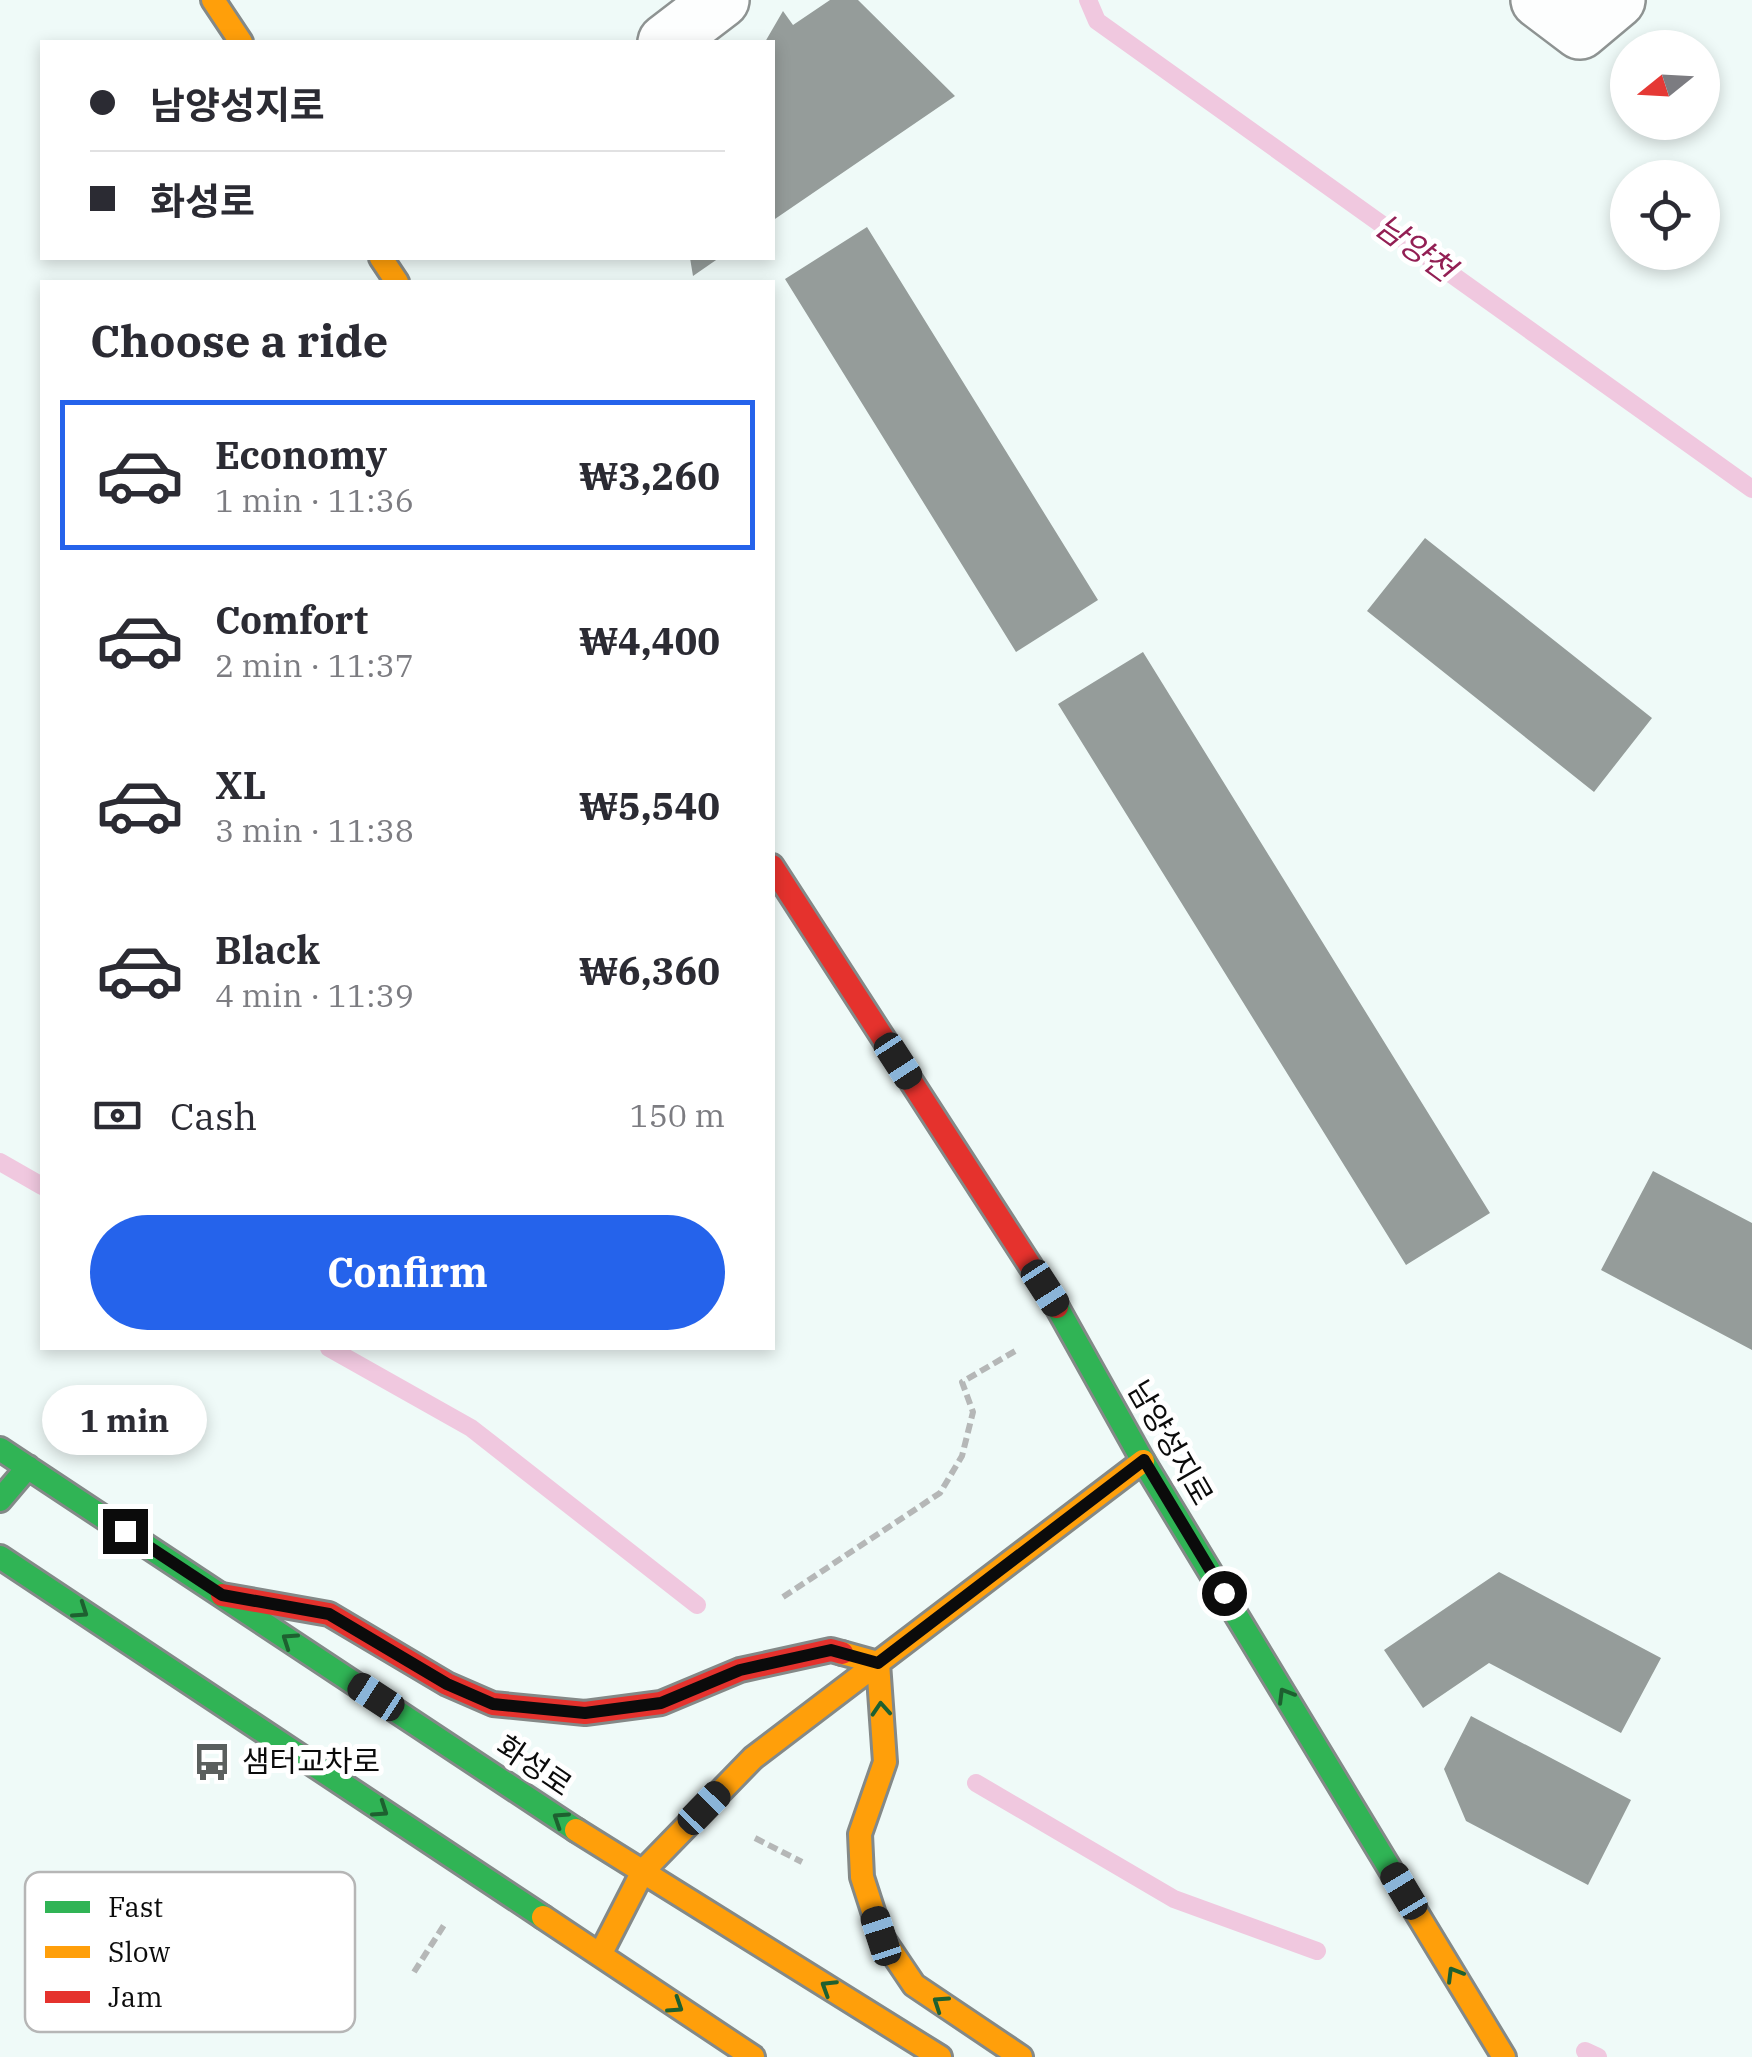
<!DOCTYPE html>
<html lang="en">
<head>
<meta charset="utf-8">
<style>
  body { margin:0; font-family:"IBM Plex Serif","Noto Sans KR",serif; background:#f2f2f3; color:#2b2b33; height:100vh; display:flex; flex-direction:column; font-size:38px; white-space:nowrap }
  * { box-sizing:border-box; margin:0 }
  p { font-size:32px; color:#7c7c81 }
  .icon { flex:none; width:55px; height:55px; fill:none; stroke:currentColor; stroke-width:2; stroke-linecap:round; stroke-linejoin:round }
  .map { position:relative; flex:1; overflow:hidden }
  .sheet { position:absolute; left:40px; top:280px; width:735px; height:1070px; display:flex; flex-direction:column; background:#fff; border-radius:0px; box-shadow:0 5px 15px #0003 }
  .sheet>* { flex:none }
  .banner { position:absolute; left:40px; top:40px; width:735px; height:220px; border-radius:0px; box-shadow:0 5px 15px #0003; display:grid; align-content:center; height:220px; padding:0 50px; background:#fff }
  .needle { width:65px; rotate:252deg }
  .fabs { position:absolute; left:1610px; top:30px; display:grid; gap:20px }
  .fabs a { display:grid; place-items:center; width:110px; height:110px; border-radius:50%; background:#fff; box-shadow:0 5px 15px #0003; font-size:50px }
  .end { position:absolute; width:45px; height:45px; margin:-22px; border:12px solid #0b0b0b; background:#fff; box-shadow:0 0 0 5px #fff }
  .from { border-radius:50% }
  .bubble { position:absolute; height:70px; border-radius:35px; background:#fff; box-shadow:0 5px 15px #0003; font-size:32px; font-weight:700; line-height:70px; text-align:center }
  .car { position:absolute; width:30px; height:60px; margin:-30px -15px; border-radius:12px; box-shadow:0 0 8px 2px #0007; background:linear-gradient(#222 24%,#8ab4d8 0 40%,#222 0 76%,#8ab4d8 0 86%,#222 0) }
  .banner b { display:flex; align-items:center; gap:35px; height:95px; font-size:38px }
  .banner b+b { border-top:2px solid #e1e1e2 }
  .banner i { width:25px; height:25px; background:#2b2b33 }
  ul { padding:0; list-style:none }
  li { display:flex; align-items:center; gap:30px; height:150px; margin:0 20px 15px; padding:0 30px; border:5px solid transparent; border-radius:0px }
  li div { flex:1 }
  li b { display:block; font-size:38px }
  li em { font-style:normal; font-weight:700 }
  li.active { border-color:#2563eb }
  li>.icon { width:90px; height:90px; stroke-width:1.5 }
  h2 { padding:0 50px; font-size:45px; line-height:120px }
  .pay { display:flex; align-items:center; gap:25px; height:110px; padding:0 50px; font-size:38px }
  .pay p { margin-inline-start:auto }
  .cta { display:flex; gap:20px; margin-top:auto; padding:20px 50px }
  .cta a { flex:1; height:115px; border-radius:60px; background:#2563eb; color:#fff; font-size:40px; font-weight:700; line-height:115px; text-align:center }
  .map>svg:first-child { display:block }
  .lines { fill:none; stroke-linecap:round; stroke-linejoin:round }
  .stream { stroke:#f0c8df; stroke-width:18 }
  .building { fill:#959c9a }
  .street-casing { stroke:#8e9392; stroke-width:60 }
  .fast-casing { stroke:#848988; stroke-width:28 }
  .slow-casing { stroke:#848988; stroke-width:28 }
  .jam-casing { stroke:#848988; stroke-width:28 }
  .path { stroke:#b5b7b7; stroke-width:6; stroke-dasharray:10 5; stroke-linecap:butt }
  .street { stroke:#fdfefe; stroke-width:55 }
  .fast { stroke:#30b455; stroke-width:22 }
  .slow { stroke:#ff9f0a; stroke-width:22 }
  .jam { stroke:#e5322d; stroke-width:22 }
  .oneway { stroke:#1e6030 }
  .route { stroke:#0b0b0b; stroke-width:12 }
  .labels { text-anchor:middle; stroke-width:10; stroke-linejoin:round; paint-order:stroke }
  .street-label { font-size:30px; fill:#0b0b0b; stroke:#fff }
  .poi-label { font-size:30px; fill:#0b0b0b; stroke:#fff; text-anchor:start }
  .water-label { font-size:32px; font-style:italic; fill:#931f54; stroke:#fff }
  .key { fill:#fff; stroke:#b6b6b6; stroke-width:2.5 }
  .key-label { font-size:28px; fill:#0b0b0b }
</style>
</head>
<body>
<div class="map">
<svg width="1752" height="2057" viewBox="0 0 1752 2057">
  <rect width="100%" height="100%" fill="#effaf8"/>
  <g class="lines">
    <!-- stream -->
    <path class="stream" d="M1088,0L1097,21L1752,489
      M0,1162L42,1186
      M329,1348L471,1428L697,1605
      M976,1783L1174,1899L1317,1951
      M1585,2051L1598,2057"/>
  </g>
  <!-- building -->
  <path class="building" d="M830,0H858L955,96L772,221V42H765L783,11L793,25Z
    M867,227L1098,600L1016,652L785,279Z
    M690,258H719L693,276Z
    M1425,538L1652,718L1594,792L1367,611Z
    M1143,652L1490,1213L1406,1265L1058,704Z
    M1653,1171L1752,1223V1350L1601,1270Z
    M1499,1572L1661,1658L1621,1733L1489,1663L1423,1708L1384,1650Z
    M1471,1716L1631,1800L1588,1885L1466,1821L1444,1769Z"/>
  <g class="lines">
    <!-- street casing -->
    <g class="street-casing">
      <path id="street" d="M1539,0L1580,31L1617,0
        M666,42L721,0"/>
    </g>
    <!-- fast casing -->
    <g class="fast-casing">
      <path id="fast" d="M1057,1307L1143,1461L1410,1902
        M0,1449L576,1830
        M0,1500L28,1467
        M0,1557L543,1917"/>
    </g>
    <!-- slow casing -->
    <g class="slow-casing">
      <path id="slow" d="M213,0L241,42
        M381,258L397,282
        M842,1653L878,1663L885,1762L860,1834L862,1877L881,1936L914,1985L1021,2057
        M576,1830L940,2057
        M1410,1902L1504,2057
        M543,1917L753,2057
        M600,1955L643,1871L753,1758L1143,1461"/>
    </g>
    <!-- jam casing -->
    <g class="jam-casing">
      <path id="jam" d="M772,866L1057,1307
        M222,1595L329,1614L447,1684L493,1704L585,1713L661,1703L740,1670L831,1650L842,1653"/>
    </g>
    <!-- path -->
    <path class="path" d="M783,1597L940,1493L962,1456L973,1412L962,1382L1017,1350
      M755,1838L802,1862
      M414,1972L446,1922"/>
    <!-- street -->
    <use href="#street" class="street"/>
    <!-- fast -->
    <use href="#fast" class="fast"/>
    <!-- slow -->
    <use href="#slow" class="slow"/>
    <!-- jam -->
    <use href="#jam" class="jam"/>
  </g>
  <!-- one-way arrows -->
  <defs><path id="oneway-chevron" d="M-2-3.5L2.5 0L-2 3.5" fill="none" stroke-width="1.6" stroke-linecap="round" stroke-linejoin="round" transform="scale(2.5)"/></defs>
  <g class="oneway">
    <use href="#oneway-chevron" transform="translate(81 1611) rotate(34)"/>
    <use href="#oneway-chevron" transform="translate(289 1640) rotate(-146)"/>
    <use href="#oneway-chevron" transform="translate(1285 1695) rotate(-121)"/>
    <use href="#oneway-chevron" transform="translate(881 1709) rotate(-94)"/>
    <use href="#oneway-chevron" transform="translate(381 1810) rotate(34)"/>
    <use href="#oneway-chevron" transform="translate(560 1819) rotate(-147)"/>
    <use href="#oneway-chevron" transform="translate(1454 1974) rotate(-121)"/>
    <use href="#oneway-chevron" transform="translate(828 1987) rotate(-148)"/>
    <use href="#oneway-chevron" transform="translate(940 2003) rotate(-146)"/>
    <use href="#oneway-chevron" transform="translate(676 2006) rotate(33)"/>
  </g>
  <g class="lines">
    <!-- route -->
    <path class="route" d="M125,1531L222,1595L329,1614L447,1684L493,1704L585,1713L661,1703L740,1670L831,1650L878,1663L1144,1460L1224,1593"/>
  </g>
  <!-- icons -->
  <defs>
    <g id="bus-bare" transform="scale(3)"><path d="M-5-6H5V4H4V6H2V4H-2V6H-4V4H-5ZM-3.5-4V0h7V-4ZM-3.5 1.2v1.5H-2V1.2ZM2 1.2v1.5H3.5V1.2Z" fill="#5b5f5e" stroke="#fff" stroke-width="2.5" paint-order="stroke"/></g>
  </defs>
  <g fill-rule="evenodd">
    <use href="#bus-bare" x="212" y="1762"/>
  </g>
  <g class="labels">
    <!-- street labels -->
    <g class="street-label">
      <text transform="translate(1170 1443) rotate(60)" y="10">남양성지로</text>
      <text transform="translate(534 1766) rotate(34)" y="10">화성로</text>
    </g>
    <!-- poi labels -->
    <g class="poi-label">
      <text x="242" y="1772">샘터교차로</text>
    </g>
    <!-- water labels -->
    <g class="water-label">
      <text transform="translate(1415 248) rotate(36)" y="11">남양천</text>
    </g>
  </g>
  <!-- legend -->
  <rect x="25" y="1872" width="330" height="160" rx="15" class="key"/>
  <rect x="45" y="1901" width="45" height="12" fill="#30b455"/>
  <rect x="45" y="1946" width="45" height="12" fill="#ff9f0a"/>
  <rect x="45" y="1991" width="45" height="12" fill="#e5322d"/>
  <g class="key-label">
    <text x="108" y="1917">Fast</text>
    <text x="108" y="1962">Slow</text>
    <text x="108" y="2007">Jam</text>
  </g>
</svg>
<div class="fabs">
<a><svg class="needle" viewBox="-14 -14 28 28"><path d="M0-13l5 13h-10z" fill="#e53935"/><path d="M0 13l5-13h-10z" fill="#7c7c81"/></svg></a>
<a><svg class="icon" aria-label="locate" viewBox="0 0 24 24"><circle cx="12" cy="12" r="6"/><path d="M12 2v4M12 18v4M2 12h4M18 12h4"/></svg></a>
</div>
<i class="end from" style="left:1224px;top:1593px"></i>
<i class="end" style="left:125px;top:1531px"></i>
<div class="bubble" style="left:42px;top:1385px;width:165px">1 min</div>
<i class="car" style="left:898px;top:1061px;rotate:147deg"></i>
<i class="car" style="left:1045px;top:1288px;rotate:147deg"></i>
<i class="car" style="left:376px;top:1697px;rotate:303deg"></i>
<i class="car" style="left:704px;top:1808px;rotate:44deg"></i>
<i class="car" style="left:1404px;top:1891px;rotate:329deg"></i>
<i class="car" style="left:881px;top:1936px;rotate:342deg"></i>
<div class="banner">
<b><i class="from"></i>남양성지로</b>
<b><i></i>화성로</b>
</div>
<section class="sheet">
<h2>Choose a ride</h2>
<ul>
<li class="active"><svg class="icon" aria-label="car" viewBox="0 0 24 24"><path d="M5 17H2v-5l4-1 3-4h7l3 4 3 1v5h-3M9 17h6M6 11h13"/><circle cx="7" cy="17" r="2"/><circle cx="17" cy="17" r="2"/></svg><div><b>Economy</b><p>1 min · 11:36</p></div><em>₩3,260</em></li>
<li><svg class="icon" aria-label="car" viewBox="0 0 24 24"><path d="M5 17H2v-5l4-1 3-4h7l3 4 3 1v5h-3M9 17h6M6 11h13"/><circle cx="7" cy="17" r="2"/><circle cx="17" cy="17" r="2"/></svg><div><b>Comfort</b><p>2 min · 11:37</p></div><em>₩4,400</em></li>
<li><svg class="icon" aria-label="car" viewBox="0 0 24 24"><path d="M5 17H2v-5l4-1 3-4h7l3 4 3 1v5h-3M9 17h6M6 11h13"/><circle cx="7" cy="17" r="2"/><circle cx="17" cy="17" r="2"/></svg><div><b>XL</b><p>3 min · 11:38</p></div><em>₩5,540</em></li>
<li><svg class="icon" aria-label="car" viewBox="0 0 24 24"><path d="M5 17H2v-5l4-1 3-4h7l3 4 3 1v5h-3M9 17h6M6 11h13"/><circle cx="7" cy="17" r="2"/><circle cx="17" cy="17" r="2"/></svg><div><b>Black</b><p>4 min · 11:39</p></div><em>₩6,360</em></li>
</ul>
<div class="pay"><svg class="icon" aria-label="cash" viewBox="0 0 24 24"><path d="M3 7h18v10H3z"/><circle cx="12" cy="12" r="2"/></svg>Cash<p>150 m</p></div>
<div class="cta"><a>Confirm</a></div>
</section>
</div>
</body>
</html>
